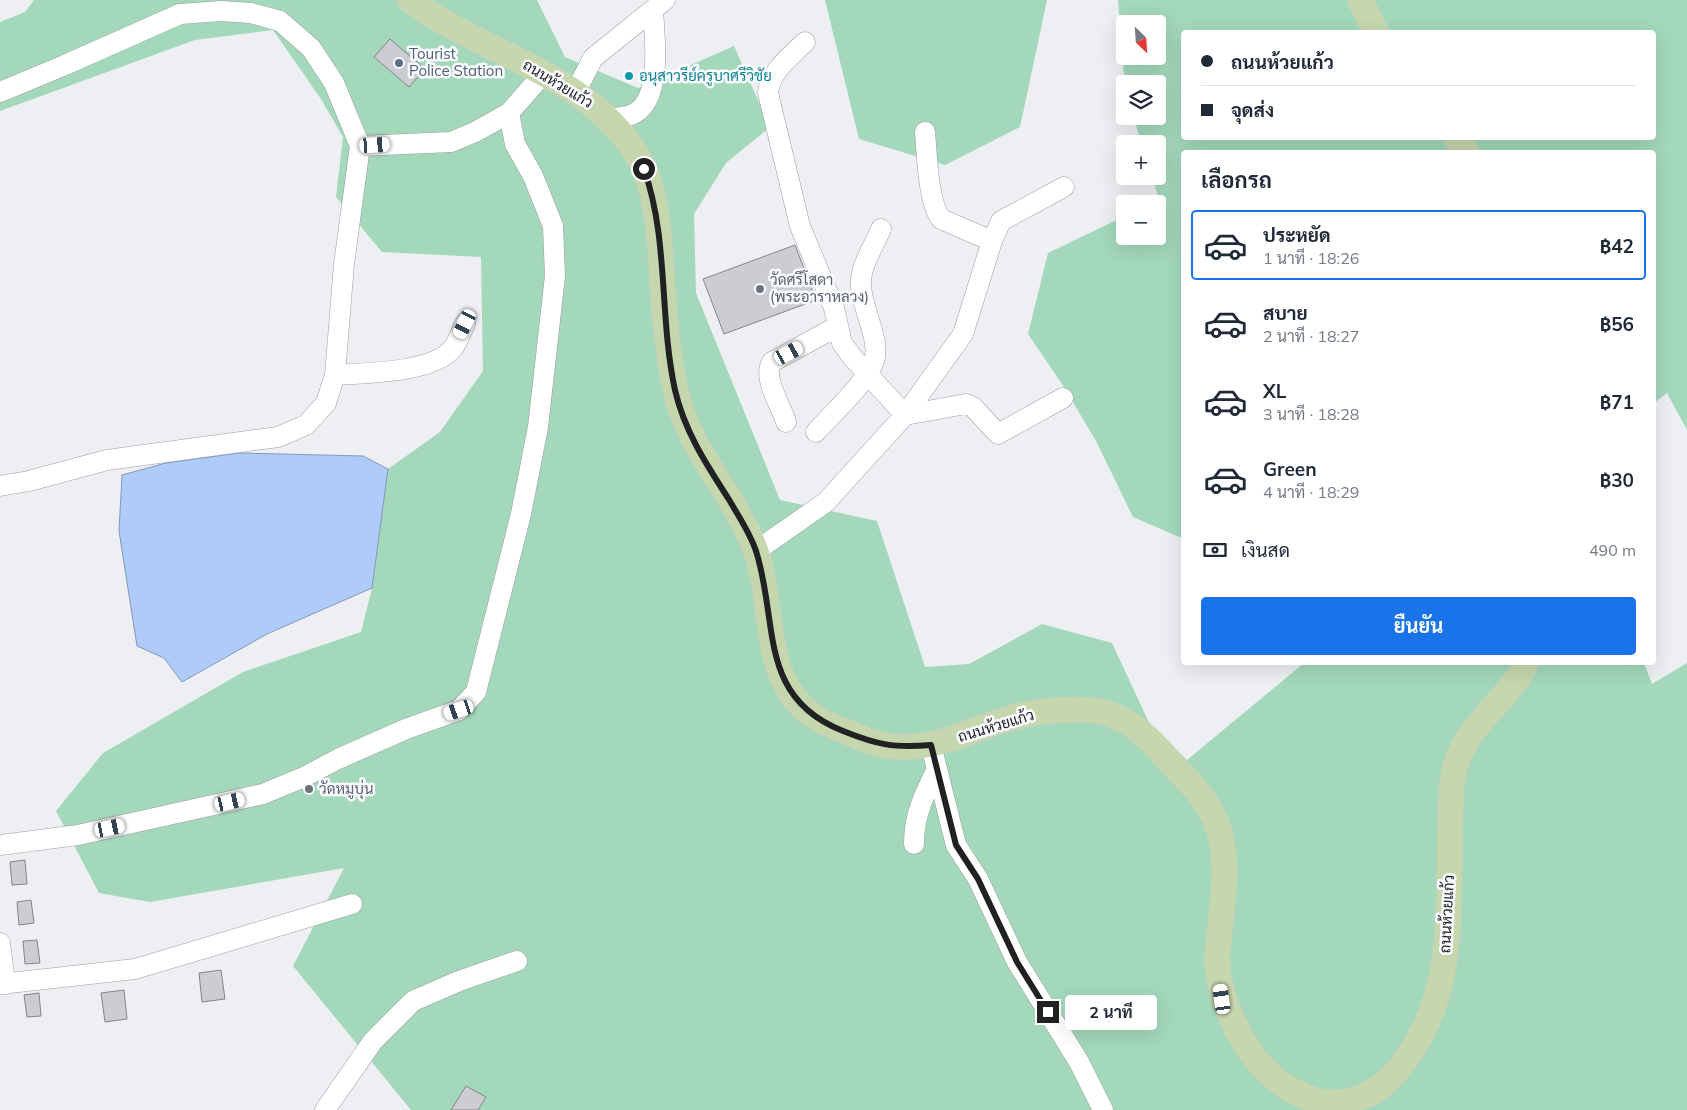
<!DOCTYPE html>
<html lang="th">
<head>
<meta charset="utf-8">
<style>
  body { margin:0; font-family:Mulish,Sarabun,sans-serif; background:#f6f6f7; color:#1f2937; height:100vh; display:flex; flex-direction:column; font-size:19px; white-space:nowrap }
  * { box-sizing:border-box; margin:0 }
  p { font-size:16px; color:#747a83 }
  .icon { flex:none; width:28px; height:28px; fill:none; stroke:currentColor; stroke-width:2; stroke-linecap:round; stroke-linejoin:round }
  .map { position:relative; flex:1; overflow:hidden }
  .drawer { position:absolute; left:1181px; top:150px; width:475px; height:515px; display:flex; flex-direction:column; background:#fff; border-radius:5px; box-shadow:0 5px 20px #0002 }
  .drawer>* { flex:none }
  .top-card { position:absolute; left:1181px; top:30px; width:475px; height:110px; border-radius:5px; box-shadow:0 5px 20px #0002; display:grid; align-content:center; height:110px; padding:0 20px; background:#fff }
  .needle { width:32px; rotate:155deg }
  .buttons { position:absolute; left:1116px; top:15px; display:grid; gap:10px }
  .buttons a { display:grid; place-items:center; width:50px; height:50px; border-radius:5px; background:#fff; box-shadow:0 5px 20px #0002; font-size:25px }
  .end { position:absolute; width:22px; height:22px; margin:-11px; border:6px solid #212123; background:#fff; box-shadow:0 0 0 2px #fff }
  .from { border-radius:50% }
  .bubble { position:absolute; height:35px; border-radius:5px; background:#fff; box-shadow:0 5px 20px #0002; font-size:16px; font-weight:700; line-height:35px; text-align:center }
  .car { position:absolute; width:15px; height:30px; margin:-15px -8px; border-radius:6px; box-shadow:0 0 4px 1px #0007; background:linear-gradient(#fff 24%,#345 0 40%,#fff 0 76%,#345 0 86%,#fff 0) }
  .top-card b { display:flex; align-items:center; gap:18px; height:48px; font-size:19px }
  .top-card b+b { border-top:1px solid #e0e1e3 }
  .top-card i { width:12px; height:12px; background:#1f2937 }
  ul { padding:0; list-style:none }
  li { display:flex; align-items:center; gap:15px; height:70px; margin:0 10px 8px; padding:0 10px; border:2px solid transparent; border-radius:5px }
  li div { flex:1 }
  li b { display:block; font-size:19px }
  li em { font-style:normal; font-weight:700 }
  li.on { border-color:#1a73e8 }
  li>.icon { width:45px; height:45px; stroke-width:1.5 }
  h2 { padding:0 20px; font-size:22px; line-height:60px }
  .pay { display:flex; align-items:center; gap:12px; height:55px; padding:0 20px; font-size:19px }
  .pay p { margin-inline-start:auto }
  .primary-button { display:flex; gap:10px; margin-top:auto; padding:10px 20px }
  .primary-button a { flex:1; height:58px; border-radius:5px; background:#1a73e8; color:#fff; font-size:20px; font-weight:700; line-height:58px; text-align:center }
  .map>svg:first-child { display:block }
  .green { fill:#a3d8bb; fill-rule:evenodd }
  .water { fill:#aecbf9; stroke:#8498b9 }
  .building { fill:#cccdd2; stroke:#848589 }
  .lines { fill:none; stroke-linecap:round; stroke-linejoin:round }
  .minor-casing { stroke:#9c9da1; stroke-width:21 }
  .major-casing { stroke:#cacaca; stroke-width:26 }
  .minor { stroke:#fff; stroke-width:20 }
  .major { stroke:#c6d7ad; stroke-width:25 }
  .route { stroke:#212123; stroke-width:6 }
  .service-dot { fill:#5c6f8a; stroke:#fbfcff; stroke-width:2 }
  .culture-dot { fill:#0f9aa8; stroke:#fbfcff; stroke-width:2 }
  .worship-dot { fill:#6b7280; stroke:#fbfcff; stroke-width:2 }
  .labels { text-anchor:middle; stroke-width:5; stroke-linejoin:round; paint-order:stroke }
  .service-label { font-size:15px; fill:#4e5e75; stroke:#fbfcff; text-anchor:start }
  .culture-label { font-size:15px; fill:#0d838f; stroke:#fbfcff; text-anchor:start }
  .street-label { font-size:15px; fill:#212123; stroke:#fbfcff }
  .worship-label { font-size:15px; fill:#5b616d; stroke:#fbfcff; text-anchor:start }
</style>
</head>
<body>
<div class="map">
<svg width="1687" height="1110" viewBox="0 0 1687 1110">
  <rect width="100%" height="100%" fill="#edeff3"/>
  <!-- green -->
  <path class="green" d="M34,0H537L565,57L638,88L734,46L770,127L726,163L694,214L696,293L780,500L877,521L925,667L969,664L1042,624L1112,643L1152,729L1187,760L1304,663H1644L1652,684L1687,663V1110H411L293,966L344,868L150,902L99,893L56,811L103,753L243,672L361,632L372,588L388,469L440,432L483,371L481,257L382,252L336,197L343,137L321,99L273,30L195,40L0,111V22L25,12Z
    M825,0H1047L1020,127L945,165L859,139Z
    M1118,0H1687V430L1667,393L1654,403V152H1184V539L1133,517L1096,441L1064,387L1028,334L1048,253L1125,216V236H1158V204H1150L1159,200L1152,176H1158V144H1142L1133,116H1158V84H1125V89ZM1125,24H1158V56H1125ZM1184,32H1654V138H1184Z"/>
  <!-- water -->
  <path class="water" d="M239,453L363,456L388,469L372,588L267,634L182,682L164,658L137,646L119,531L122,475L166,463Z"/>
  <!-- building -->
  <path class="building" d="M390,39L425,69L409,87L374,57Z
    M795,245L816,300L724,334L703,279Z
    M25,860L27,884L12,885L10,862Z
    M31,900L34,923L19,925L17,902Z
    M37,940L40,963L25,964L23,941Z
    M221,970L225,999L202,1002L199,973Z
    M124,990L127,1019L105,1022L101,993Z
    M39,993L41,1016L27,1017L24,995Z
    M466,1086L486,1097L478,1110H451Z"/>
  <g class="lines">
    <!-- minor casing -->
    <g class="minor-casing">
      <path id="minor" d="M805,42C791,56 770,71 768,93L800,226L834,308L842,343L853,358L905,415L966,404L973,407L998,434L1063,398
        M576,91L593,58L665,0
        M0,92L65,65L180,14L221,11L251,13L280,21L311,48L334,83L360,146L344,264L335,375L326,403L306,425L278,437L107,460L29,481L0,486
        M608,119C617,117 627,118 635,113C662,98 655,38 653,11
        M925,132C927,155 928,202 941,219L992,241
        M360,146L451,142L475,132L509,113L544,73
        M335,375C365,373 434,373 453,348C458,342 461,332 465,324
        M786,422C781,405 762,378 772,362L838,326
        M816,432C831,415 868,381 874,361C881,341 862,309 861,286C859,268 874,246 881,229
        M756,551L826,502L905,415L963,334L992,241L1001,221L1064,187
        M931,745L956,845L978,879L1017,962L1079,1062L1103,1110
        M914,844C914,815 924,795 937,769
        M0,845L78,835L263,794L304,777L338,759L406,729L459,710L476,692L521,514L538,427L555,276L553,226L533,176L515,144L509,113
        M0,943L5,984
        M0,984L135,969L352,904
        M325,1110L373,1041L413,1001L459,981L517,961"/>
    </g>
    <!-- major casing -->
    <g class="major-casing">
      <path id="major" d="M410,0C484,55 584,72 636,153C660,191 660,250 663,293C665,325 669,360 676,392C689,451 734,493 755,549C774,599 762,665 801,706C815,719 831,726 849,733C865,740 884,747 902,747C944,748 979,725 1019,716C1033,712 1048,711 1062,710C1081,709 1100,709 1117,717C1146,730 1168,761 1190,783C1233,827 1226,872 1220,928C1219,939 1217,950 1217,961C1219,995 1232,1025 1251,1053C1267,1075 1285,1089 1311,1099C1344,1110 1376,1096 1398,1070C1455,999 1448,923 1450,838C1451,813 1449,785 1457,761C1471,721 1509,699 1527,662
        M1360,0L1376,32
        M1456,138L1467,152"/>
    </g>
    <!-- minor -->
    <use href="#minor" class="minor"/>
    <!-- major -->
    <use href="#major" class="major"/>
  </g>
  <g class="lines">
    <!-- route -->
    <path class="route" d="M644,169C669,240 659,317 675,390C684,430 706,464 728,498C738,515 750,533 756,551C779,623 757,697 843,731C878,745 893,748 931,745L956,845L978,879L1017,962L1048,1012"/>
  </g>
  <!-- markers -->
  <circle class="service-dot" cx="399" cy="63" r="5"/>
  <circle class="culture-dot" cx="629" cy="76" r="5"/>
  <g class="worship-dot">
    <circle cx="760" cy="289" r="5"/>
    <circle cx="309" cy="789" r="5"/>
  </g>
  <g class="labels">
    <!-- service labels -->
    <g class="service-label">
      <text x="409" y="59">Tourist<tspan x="409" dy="17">Police Station</tspan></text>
    </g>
    <!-- culture labels -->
    <g class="culture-label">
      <text x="639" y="81">อนุสาวรีย์ครูบาศรีวิชัย</text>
    </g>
    <!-- street labels -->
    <g class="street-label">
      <text transform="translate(558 84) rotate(31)" y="5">ถนนห้วยแก้ว</text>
      <text transform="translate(996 726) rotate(-17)" y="5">ถนนห้วยแก้ว</text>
      <text transform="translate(1447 914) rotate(-87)" y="5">ถนนห้วยแก้ว</text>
    </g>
    <!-- worship labels -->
    <g class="worship-label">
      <text x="770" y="285">วัดศรีโสดา<tspan x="770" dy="17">(พระอาราหลวง)</tspan></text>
      <text x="319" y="794">วัดหมูบุ่น</text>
    </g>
  </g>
</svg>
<div class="buttons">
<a><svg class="needle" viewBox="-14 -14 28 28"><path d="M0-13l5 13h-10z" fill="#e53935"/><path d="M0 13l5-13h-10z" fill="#747a83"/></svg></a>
<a><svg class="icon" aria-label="layers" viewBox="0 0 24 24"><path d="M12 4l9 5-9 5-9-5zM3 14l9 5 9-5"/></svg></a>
<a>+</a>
<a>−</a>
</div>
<i class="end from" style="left:644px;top:169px"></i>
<i class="end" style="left:1048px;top:1012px"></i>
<div class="bubble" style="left:1065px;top:995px;width:92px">2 นาที</div>
<i class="car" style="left:375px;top:145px;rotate:87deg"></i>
<i class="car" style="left:465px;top:324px;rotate:206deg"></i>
<i class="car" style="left:789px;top:353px;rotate:62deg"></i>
<i class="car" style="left:459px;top:710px;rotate:251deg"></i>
<i class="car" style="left:230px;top:802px;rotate:77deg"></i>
<i class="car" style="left:110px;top:828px;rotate:78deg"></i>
<i class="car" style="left:1222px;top:999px;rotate:352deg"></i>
<div class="top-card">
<b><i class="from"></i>ถนนห้วยแก้ว</b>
<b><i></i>จุดส่ง</b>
</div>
<section class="drawer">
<h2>เลือกรถ</h2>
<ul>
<li class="on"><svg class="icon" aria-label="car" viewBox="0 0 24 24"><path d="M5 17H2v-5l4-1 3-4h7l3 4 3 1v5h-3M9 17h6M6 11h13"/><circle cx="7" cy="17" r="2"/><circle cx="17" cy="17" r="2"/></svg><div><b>ประหยัด</b><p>1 นาที · 18:26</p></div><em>฿42</em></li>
<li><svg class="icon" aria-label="car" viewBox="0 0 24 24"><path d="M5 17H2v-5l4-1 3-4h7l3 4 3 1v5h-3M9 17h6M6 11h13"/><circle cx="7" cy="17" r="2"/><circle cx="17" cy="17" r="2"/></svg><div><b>สบาย</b><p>2 นาที · 18:27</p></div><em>฿56</em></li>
<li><svg class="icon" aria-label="car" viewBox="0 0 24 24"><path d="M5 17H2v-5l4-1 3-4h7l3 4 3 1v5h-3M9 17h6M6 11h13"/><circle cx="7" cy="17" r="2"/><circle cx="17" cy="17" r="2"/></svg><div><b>XL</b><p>3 นาที · 18:28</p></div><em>฿71</em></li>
<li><svg class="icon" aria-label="car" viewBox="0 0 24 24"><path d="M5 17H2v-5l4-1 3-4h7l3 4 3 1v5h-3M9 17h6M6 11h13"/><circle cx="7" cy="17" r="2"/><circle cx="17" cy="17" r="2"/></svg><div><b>Green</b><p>4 นาที · 18:29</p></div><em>฿30</em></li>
</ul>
<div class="pay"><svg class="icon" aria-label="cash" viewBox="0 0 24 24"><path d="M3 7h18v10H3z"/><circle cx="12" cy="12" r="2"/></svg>เงินสด<p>490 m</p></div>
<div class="primary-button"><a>ยืนยัน</a></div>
</section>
</div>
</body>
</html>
